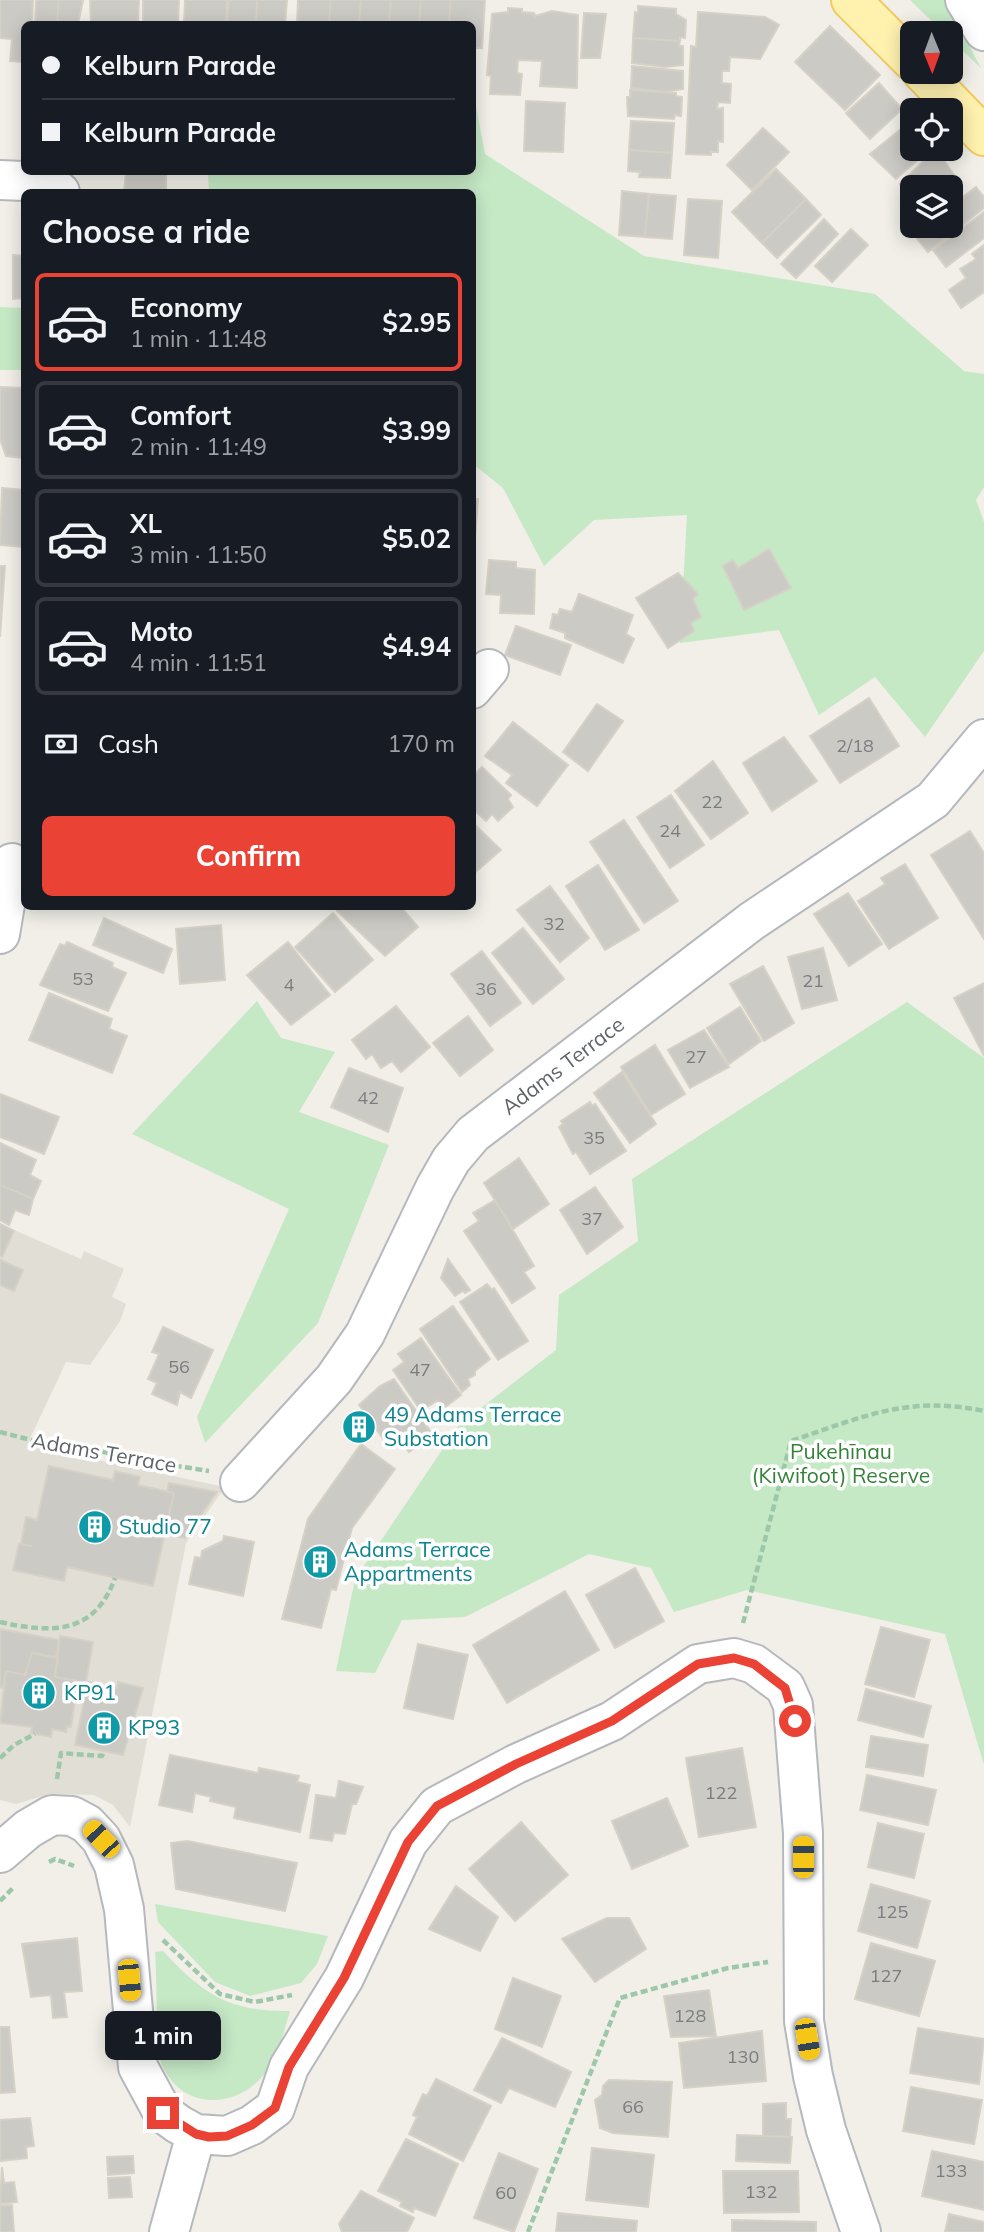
<!DOCTYPE html>
<html lang="en">
<head>
<meta charset="utf-8">
<style>
  body { margin:0; font-family:Mulish,sans-serif; background:#242831; color:#f1f3f6; height:100vh; display:flex; flex-direction:column; font-size:26px; white-space:nowrap }
  * { box-sizing:border-box; margin:0 }
  p { font-size:23px; color:#9ea1a6 }
  .icon { flex:none; width:38px; height:38px; fill:none; stroke:currentColor; stroke-width:2; stroke-linecap:round; stroke-linejoin:round }
  .map { position:relative; flex:1; overflow:hidden }
  .details { position:absolute; left:21px; top:189px; width:455px; height:721px; display:flex; flex-direction:column; background:#171b24; border-radius:10px; box-shadow:0 4px 18px #0003 }
  .details>* { flex:none }
  .banner { position:absolute; left:21px; top:21px; width:455px; height:154px; border-radius:10px; box-shadow:0 4px 18px #0003; display:grid; align-content:center; height:154px; padding:0 21px; background:#171b24 }
  .needle { width:46px; rotate:179deg }
  .buttons { position:absolute; left:900px; top:21px; display:grid; gap:14px }
  .buttons a { display:grid; place-items:center; width:63px; height:63px; border-radius:10px; background:#171b24; box-shadow:0 4px 18px #0003; font-size:35px }
  .end { position:absolute; width:32px; height:32px; margin:-16px; border:9px solid #ea4335; background:#fff; box-shadow:0 0 0 4px #fff }
  .from { border-radius:50% }
  .bubble { position:absolute; height:49px; border-radius:10px; background:#171b24; box-shadow:0 4px 18px #0003; font-size:23px; font-weight:700; line-height:49px; text-align:center }
  .car { position:absolute; width:21px; height:42px; margin:-21px -10px; border-radius:9px; box-shadow:0 0 5px 2px #0007; background:linear-gradient(#f5c518 24%,#345 0 40%,#f5c518 0 76%,#345 0 86%,#f5c518 0) }
  .banner b { display:flex; align-items:center; gap:24px; height:66px; font-size:26px }
  .banner b+b { border-top:2px solid #363941 }
  .banner i { width:18px; height:18px; background:#f1f3f6 }
  ul { padding:0; list-style:none }
  li { display:flex; align-items:center; gap:21px; height:98px; margin:0 14px 10px; padding:0 7px; border:4px solid #363941; border-radius:10px }
  li div { flex:1 }
  li b { display:block; font-size:26px }
  li em { font-style:normal; font-weight:700 }
  li.current { border-color:#ea4335 }
  li>.icon { width:63px; height:63px; stroke-width:1.5 }
  h2 { padding:0 21px; font-size:32px; line-height:84px }
  .pay { display:flex; align-items:center; gap:18px; height:77px; padding:0 21px; font-size:26px }
  .pay p { margin-inline-start:auto }
  .primary-button { display:flex; gap:14px; margin-top:auto; padding:14px 21px }
  .primary-button a { flex:1; height:80px; border-radius:10px; background:#ea4335; color:#fff; font-size:28px; font-weight:700; line-height:80px; text-align:center }
  .map>svg:first-child { display:block }
  .education { fill:#e1ded6 }
  .green { fill:#c5e8c5 }
  .building { fill:#cccac5; stroke:#d6d1c6; stroke-width:2 }
  .lines { fill:none; stroke-linecap:round; stroke-linejoin:round }
  .minor-casing { stroke:#b5b8bc; stroke-width:42 }
  .major-casing { stroke:#f2c960; stroke-width:42 }
  .path { stroke:#9cc7a9; stroke-width:4.5; stroke-dasharray:7 3.5; stroke-linecap:butt }
  .minor { stroke:#fff; stroke-width:38 }
  .major { stroke:#fff2af; stroke-width:38 }
  .route { stroke:#ea4335; stroke-width:9 }
  .labels { text-anchor:middle; stroke-width:7; stroke-linejoin:round; paint-order:stroke }
  .number-label { font-size:18px; fill:#7a7d7f }
  .street-label { font-size:21px; fill:#5f6368; stroke:#fff }
  .culture-label { font-size:21px; fill:#0d838f; stroke:#fff; text-anchor:start }
  .park-label { font-size:21px; fill:#348238; stroke:#fff }
</style>
</head>
<body>
<div class="map">
<svg width="984" height="2232" viewBox="0 0 984 2232">
  <rect width="100%" height="100%" fill="#f1efe8"/>
  <!-- education -->
  <path class="education" d="M0,1224L81,1259L84,1251L124,1269L112,1297L126,1304L120,1321L90,1365L66,1362L27,1445L225,1487L186,1543L130,1827L113,1805L94,1795L49,1794L16,1804L0,1800Z"/>
  <!-- green -->
  <path class="green" d="M910,0H945L981,68L950,39V33H944Z
    M473,90L485,154L644,256L875,294L964,371L984,374V487L976,500L984,522V651L925,737L875,677L819,715L779,630L680,643L687,515L594,520L544,566L503,488L473,464L472,192H209L208,172H472Z
    M0,307L24,308V370H0Z
    M257,1001L281,1038L335,1052L299,1112L389,1145L318,1323L205,1443L197,1417L289,1209L132,1134Z
    M907,1002L984,1058V1765L945,1634L747,1590L674,1612L651,1568L589,1554L465,1617L402,1620L375,1673L336,1671L355,1579L459,1425L556,1350L559,1295L638,1241L632,1179Z
    M155,1904L328,1936L317,1964L301,1983L250,1996L215,1982L158,1922Z
    M163,1951C203,1994 229,2012 290,2011C284,2031 279,2054 266,2072C238,2110 182,2111 162,2065C156,2050 157,1974 155,1952Z"/>
  <!-- building -->
  <path class="building" d="M0,0H33L32,24H24V62L10,61L12,39L0,38Z
    M36,0H59L57,24H35Z
    M59,0H83L78,24H57Z
    M90,0H139L138,24H91Z
    M143,0H179L178,23L143,22Z
    M185,0H227L226,24H184Z
    M229,0H257L256,24H227Z
    M257,0H287L285,24H256Z
    M298,0H331L329,24H297Z
    M331,0H361L359,24H329Z
    M361,0H391L389,24H359Z
    M391,0H421L419,24H389Z
    M421,0H451L449,24H419Z
    M451,0H485L482,48H472V24H449Z
    M638,6L676,9V14L686,20L685,38L680,37V41L633,38L635,12L638,13Z
    M508,8L522,9V12L534,13L535,16L552,11L578,15L577,88L540,86L542,61L518,60L517,73L522,74L520,95L490,94L491,76L487,75L492,14L508,12Z
    M698,12L765,17L779,25L760,59L730,57L729,71H722V83L731,84L730,103L718,102L717,109L723,108V142L718,141V152H711V155L686,154L691,46L696,47Z
    M584,13L606,14L600,58H581Z
    M830,26L880,75L845,110L795,62Z
    M633,38L680,41L679,46H683V65L665,67L632,63Z
    M632,66L683,71V89L665,92L631,88Z
    M879,83L902,109L870,139L846,113Z
    M630,90L676,93V96L682,97L681,116L675,115L674,119L628,116L627,97H630Z
    M526,101L565,103L563,152L524,151Z
    M631,121L674,123L672,153L629,150Z
    M907,124L912,129V149H930L896,179L870,154Z
    M763,128L789,152L752,190L727,165Z
    M629,150L672,153L670,178L639,177L640,172L628,171Z
    M932,153L941,156L956,178L945,187H912V197L900,184Z
    M776,169L806,199L762,243L732,212Z
    M126,172H166V192H124Z
    M976,187L984,197V208L928,252L914,235L926,226H950V207Z
    M622,191L649,194L645,237L619,235Z
    M649,194L676,196L672,239L645,237Z
    M688,199L722,201L718,258L684,255Z
    M806,199L821,215L777,258L762,243Z
    M984,212V238L946,267L933,250Z
    M824,219L838,234L796,278L781,264Z
    M851,229L868,245L832,282L815,266Z
    M984,245V292L961,308L949,290L966,278L960,269L976,259L972,254Z
    M13,255L24,256V298L13,299Z
    M0,387L24,388V458L6,456L0,439Z
    M2,488L24,490V547L0,545Z
    M472,499H478L472,574Z
    M769,549L791,588L744,610L723,566L733,560L738,568Z
    M489,560L516,562V568L535,570L534,614L500,613L501,595L486,594Z
    M0,566H5L0,637Z
    M678,573L698,594L693,599L701,617L691,623L694,631L668,648L636,598Z
    M579,594L633,615L626,634L634,639L623,663L565,638V633L550,628L553,614L558,615L560,609L572,612Z
    M516,626L571,645L560,675L505,655Z
    M869,698L899,746L840,783L810,736Z
    M597,704L623,721L588,771L563,752Z
    M513,722L568,765L537,806L506,783L512,775L485,756Z
    M784,737L817,781L772,811L743,763Z
    M713,761L748,813L711,839L675,791Z
    M482,767L511,795L508,799L513,807L498,821L492,814L486,821L472,808V777Z
    M671,795L704,845L670,868L637,817Z
    M624,820L678,901L644,923L590,842Z
    M472,822L501,850L472,875Z
    M970,831L984,853V939L931,855Z
    M905,864L938,918L889,949L858,901L885,884L881,878Z
    M598,865L639,930L605,950L566,886Z
    M550,886L589,938L560,962L517,910Z
    M848,893L882,944L849,966L814,914Z
    M341,906H400L418,927L385,956L337,911Z
    M333,913L373,960L335,992L295,947Z
    M104,918L172,949L163,973L93,945Z
    M221,925L225,980L180,984L176,929Z
    M523,928L564,979L533,1004L492,953Z
    M67,942L113,963L112,967L126,973L108,1011L40,985L60,944L65,946Z
    M288,942L330,995L291,1025L247,975Z
    M823,948L837,1000L802,1009L788,957Z
    M482,951L521,1003L490,1026L451,974Z
    M763,966L794,1023L764,1041L730,984Z
    M984,983V1056L954,998Z
    M49,993L112,1019L109,1029L127,1036L112,1073L29,1040Z
    M396,1006L430,1047L401,1072L392,1061L381,1068L372,1054L366,1059L352,1040Z
    M740,1007L761,1041L729,1064L707,1028Z
    M468,1016L493,1050L460,1076L433,1043Z
    M704,1030L729,1067L690,1088L668,1050Z
    M655,1045L685,1094L651,1115L621,1067Z
    M349,1068L403,1088L388,1132L331,1107Z
    M622,1072L656,1124L630,1143L594,1093Z
    M0,1094L59,1117L44,1154L0,1137Z
    M590,1102L592,1106L595,1104L626,1151L590,1174L576,1152L573,1154L559,1127L563,1124L561,1121Z
    M0,1143L36,1160L30,1175L41,1181L33,1199L0,1185Z
    M519,1158L549,1204L513,1229L484,1183Z
    M0,1185L33,1199L29,1215L15,1210L9,1225L0,1220Z
    M595,1187L623,1227L587,1254L560,1210Z
    M495,1200L534,1266L524,1272L535,1288L512,1303L464,1231L479,1221L473,1213Z
    M0,1224L14,1231L2,1257L0,1256Z
    M448,1259L470,1290L465,1293L463,1291L455,1296L441,1278Z
    M0,1260L23,1270L14,1291L0,1285Z
    M487,1284L492,1290L494,1288L528,1341L498,1360L460,1302Z
    M453,1306L490,1359L475,1371V1375L468,1379L470,1385L462,1392L420,1329Z
    M163,1327L213,1350L191,1398L180,1392L177,1405L152,1394L157,1383L148,1379L159,1354L152,1352Z
    M421,1338L461,1395L444,1408L438,1400L421,1411L393,1370L404,1362L398,1354Z
    M394,1379L433,1435L409,1452L397,1436L387,1444L359,1405L380,1386Z
    M361,1414L372,1430L356,1440L345,1425Z
    M361,1444L395,1469L352,1528L336,1590L331,1589L321,1628L282,1619L308,1519Z
    M49,1466L113,1480L115,1471L140,1477L138,1485L174,1493L153,1586L67,1567L64,1581L13,1570L19,1544L32,1546L21,1544L26,1517L37,1520Z
    M169,1483L217,1492L185,1538L164,1535L174,1493L167,1492Z
    M224,1536L254,1542L243,1596L189,1584L195,1557L201,1558L202,1551L223,1541Z
    M635,1568L664,1621L615,1648L586,1595Z
    M565,1591L599,1650L507,1703L473,1645Z
    M881,1627L930,1640L914,1697L865,1684Z
    M0,1629L59,1640L56,1657L32,1653L25,1675L6,1671L3,1688L0,1687Z
    M60,1636L93,1642L85,1687L77,1686L78,1681L55,1677Z
    M418,1644L468,1655L453,1719L404,1708Z
    M32,1653L58,1658L55,1677L78,1681L71,1727L67,1726L66,1732L52,1729L51,1737L31,1733L32,1727L0,1723L6,1671L25,1675Z
    M88,1682L117,1688L118,1682L143,1688L123,1755L75,1745Z
    M866,1689L931,1706L923,1737L858,1720Z
    M871,1736L928,1745L923,1776L866,1767Z
    M742,1748L756,1827L699,1837L686,1758Z
    M170,1755L258,1773L259,1768L299,1776L297,1782L310,1785L300,1832L234,1818L236,1807L210,1801L211,1797L195,1793L192,1812L159,1805Z
    M867,1775L936,1790L928,1825L860,1810Z
    M339,1781L363,1787L356,1804H352L345,1834L334,1833L332,1841L310,1838L316,1795L336,1798Z
    M667,1798L688,1846L632,1869L612,1821Z
    M521,1822L568,1875L515,1921L469,1869Z
    M878,1823L924,1834L914,1878L868,1867Z
    M187,1841L297,1863L285,1911L176,1889L171,1843Z
    M871,1884L930,1901L917,1948L858,1931Z
    M456,1886L498,1917L480,1951L429,1929Z
    M607,1918H629L646,1949L595,1982L562,1939Z
    M77,1938L82,1991L64,1992L67,2017L53,2018L51,1995L31,1997L22,1944Z
    M871,1943L935,1961L919,2016L855,1999Z
    M513,1978L561,1996L542,2047L495,2029Z
    M709,1990L716,2036L671,2037L664,1996Z
    M0,2027H9L15,2092L0,2093Z
    M918,2028L984,2039L979,2084L910,2073Z
    M762,2031L766,2081L684,2088L679,2043Z
    M502,2038L571,2072L555,2107L509,2088L501,2103L474,2090Z
    M436,2079L491,2106L463,2161L409,2134L417,2117L413,2115L423,2094L427,2096Z
    M609,2080L672,2082L668,2137L613,2133L600,2128L595,2100L602,2095L603,2086Z
    M911,2087L982,2100L974,2144L903,2131Z
    M786,2103V2119H791L790,2137L763,2136V2104Z
    M30,2118L34,2146L26,2147L27,2158L0,2161V2120Z
    M737,2135L792,2137L790,2163L736,2161Z
    M406,2139L458,2164L435,2216L414,2208L413,2212L400,2206L402,2202L378,2191Z
    M592,2148L654,2155L648,2207L586,2200Z
    M932,2151L984,2162V2210L922,2196Z
    M499,2153L538,2169L514,2232L474,2218Z
    M133,2156L134,2173L108,2175L107,2157Z
    M2,2167L4,2183L14,2182L17,2202L0,2204Z
    M723,2171H798L799,2212L724,2213Z
    M130,2177L132,2197L109,2198L108,2178Z
    M361,2191L414,2218L407,2232H342L339,2224Z
    M12,2205L14,2232H0V2206Z
    M558,2213L637,2221L636,2232H556Z
    M949,2214L984,2222V2232H945Z
    M732,2220L816,2222V2232H732Z"/>
  <g class="lines">
    <!-- minor casing -->
    <g class="minor-casing">
      <path id="minor" d="M965,0L984,31
        M0,180L47,182L60,192
        M472,689L489,669
        M0,934L12,863
        M240,1482L334,1379L365,1334L435,1188L451,1160L473,1134L752,921L933,800L984,739
        M0,1853L28,1829L52,1815L72,1816L87,1824L101,1839L114,1865L124,1909L138,2067L163,2113L178,2124L196,2134L227,2136L252,2125L275,2108L289,2067L344,1978L408,1842L437,1806L516,1764L612,1721L698,1664L734,1658L754,1664L785,1687L793,1705L803,1833L804,2021L813,2076L826,2130L861,2232
        M169,2232L196,2134"/>
    </g>
    <!-- major casing -->
    <g class="major-casing">
      <path id="major" d="M851,0L912,61
        M922,72L984,136"/>
    </g>
    <!-- path -->
    <path class="path" d="M0,1432L54,1446H80L132,1459L209,1471
      M0,1622C50,1633 94,1636 115,1578
      M743,1623L791,1441C862,1417 908,1395 984,1411
      M0,1758L14,1745L35,1734
      M57,1779L61,1753L102,1756L104,1751
      M49,1862L55,1859L74,1866
      M0,1901L14,1887
      M163,1940L220,1994L255,2002L292,1995
      M528,2232L620,1998L728,1968L768,1962"/>
    <!-- minor -->
    <use href="#minor" class="minor"/>
    <!-- major -->
    <use href="#major" class="major"/>
  </g>
  <g class="lines">
    <!-- route -->
    <path class="route" d="M163,2113L196,2134L209,2137L227,2136L252,2125L275,2108L289,2067L344,1978L408,1842L437,1806L516,1764L612,1721L698,1664L734,1658L754,1664L785,1688L795,1721"/>
  </g>
  <!-- icons -->
  <defs>
    <g id="building-disc" transform="scale(1.75)"><circle r="9.5" fill="#0f9aa8" stroke="#fff"/><path d="M-4-6H4V6H1V3H-1V6H-4ZM-2.5-4.3h1.7v1.8h-1.7ZM.8-4.3h1.7v1.8H.8ZM-2.5-1h1.7V.8h-1.7ZM.8-1h1.7V.8H.8Z" fill="#fff"/></g>
  </defs>
  <g fill-rule="evenodd">
    <use href="#building-disc" x="359" y="1427"/>
    <use href="#building-disc" x="95" y="1527"/>
    <use href="#building-disc" x="320" y="1562"/>
    <use href="#building-disc" x="39" y="1693"/>
    <use href="#building-disc" x="104" y="1728"/>
  </g>
  <g class="labels">
    <!-- number labels -->
    <g class="number-label">
      <text x="855" y="752">2/18</text>
      <text x="712" y="808">22</text>
      <text x="670" y="837">24</text>
      <text x="554" y="930">32</text>
      <text x="83" y="985">53</text>
      <text x="813" y="987">21</text>
      <text x="289" y="991">4</text>
      <text x="486" y="995">36</text>
      <text x="696" y="1063">27</text>
      <text x="368" y="1104">42</text>
      <text x="594" y="1144">35</text>
      <text x="592" y="1225">37</text>
      <text x="179" y="1373">56</text>
      <text x="420" y="1376">47</text>
      <text x="721" y="1799">122</text>
      <text x="892" y="1918">125</text>
      <text x="886" y="1982">127</text>
      <text x="690" y="2022">128</text>
      <text x="743" y="2063">130</text>
      <text x="633" y="2113">66</text>
      <text x="951" y="2177">133</text>
      <text x="761" y="2198">132</text>
      <text x="506" y="2199">60</text>
    </g>
    <!-- street labels -->
    <g class="street-label">
      <text transform="translate(563 1066) rotate(-37)" y="7">Adams Terrace</text>
      <text transform="translate(104 1453) rotate(10)" y="7">Adams Terrace</text>
    </g>
    <!-- culture labels -->
    <g class="culture-label">
      <text x="384" y="1422">49 Adams Terrace<tspan x="384" dy="24">Substation</tspan></text>
      <text x="119" y="1534">Studio 77</text>
      <text x="344" y="1557">Adams Terrace<tspan x="344" dy="24">Appartments</tspan></text>
      <text x="64" y="1700">KP91</text>
      <text x="128" y="1735">KP93</text>
    </g>
    <!-- park labels -->
    <g class="park-label">
      <text x="841" y="1459">Pukehīnau<tspan x="841" dy="24">(Kiwifoot) Reserve</tspan></text>
    </g>
  </g>
</svg>
<div class="buttons">
<a><svg class="needle" viewBox="-14 -14 28 28"><path d="M0-13l5 13h-10z" fill="#e53935"/><path d="M0 13l5-13h-10z" fill="#9ea1a6"/></svg></a>
<a><svg class="icon" aria-label="locate" viewBox="0 0 24 24"><circle cx="12" cy="12" r="6"/><path d="M12 2v4M12 18v4M2 12h4M18 12h4"/></svg></a>
<a><svg class="icon" aria-label="layers" viewBox="0 0 24 24"><path d="M12 4l9 5-9 5-9-5zM3 14l9 5 9-5"/></svg></a>
</div>
<i class="end from" style="left:795px;top:1721px"></i>
<i class="end" style="left:163px;top:2113px"></i>
<div class="bubble" style="left:105px;top:2011px;width:116px">1 min</div>
<i class="car" style="left:101px;top:1839px;rotate:317deg"></i>
<i class="car" style="left:803px;top:1857px;rotate:0deg"></i>
<i class="car" style="left:129px;top:1980px;rotate:175deg"></i>
<i class="car" style="left:807px;top:2039px;rotate:171deg"></i>
<div class="banner">
<b><i class="from"></i>Kelburn Parade</b>
<b><i></i>Kelburn Parade</b>
</div>
<section class="details">
<h2>Choose a ride</h2>
<ul>
<li class="current"><svg class="icon" aria-label="car" viewBox="0 0 24 24"><path d="M5 17H2v-5l4-1 3-4h7l3 4 3 1v5h-3M9 17h6M6 11h13"/><circle cx="7" cy="17" r="2"/><circle cx="17" cy="17" r="2"/></svg><div><b>Economy</b><p>1 min · 11:48</p></div><em>$2.95</em></li>
<li><svg class="icon" aria-label="car" viewBox="0 0 24 24"><path d="M5 17H2v-5l4-1 3-4h7l3 4 3 1v5h-3M9 17h6M6 11h13"/><circle cx="7" cy="17" r="2"/><circle cx="17" cy="17" r="2"/></svg><div><b>Comfort</b><p>2 min · 11:49</p></div><em>$3.99</em></li>
<li><svg class="icon" aria-label="car" viewBox="0 0 24 24"><path d="M5 17H2v-5l4-1 3-4h7l3 4 3 1v5h-3M9 17h6M6 11h13"/><circle cx="7" cy="17" r="2"/><circle cx="17" cy="17" r="2"/></svg><div><b>XL</b><p>3 min · 11:50</p></div><em>$5.02</em></li>
<li><svg class="icon" aria-label="car" viewBox="0 0 24 24"><path d="M5 17H2v-5l4-1 3-4h7l3 4 3 1v5h-3M9 17h6M6 11h13"/><circle cx="7" cy="17" r="2"/><circle cx="17" cy="17" r="2"/></svg><div><b>Moto</b><p>4 min · 11:51</p></div><em>$4.94</em></li>
</ul>
<div class="pay"><svg class="icon" aria-label="cash" viewBox="0 0 24 24"><path d="M3 7h18v10H3z"/><circle cx="12" cy="12" r="2"/></svg>Cash<p>170 m</p></div>
<div class="primary-button"><a>Confirm</a></div>
</section>
</div>
</body>
</html>
